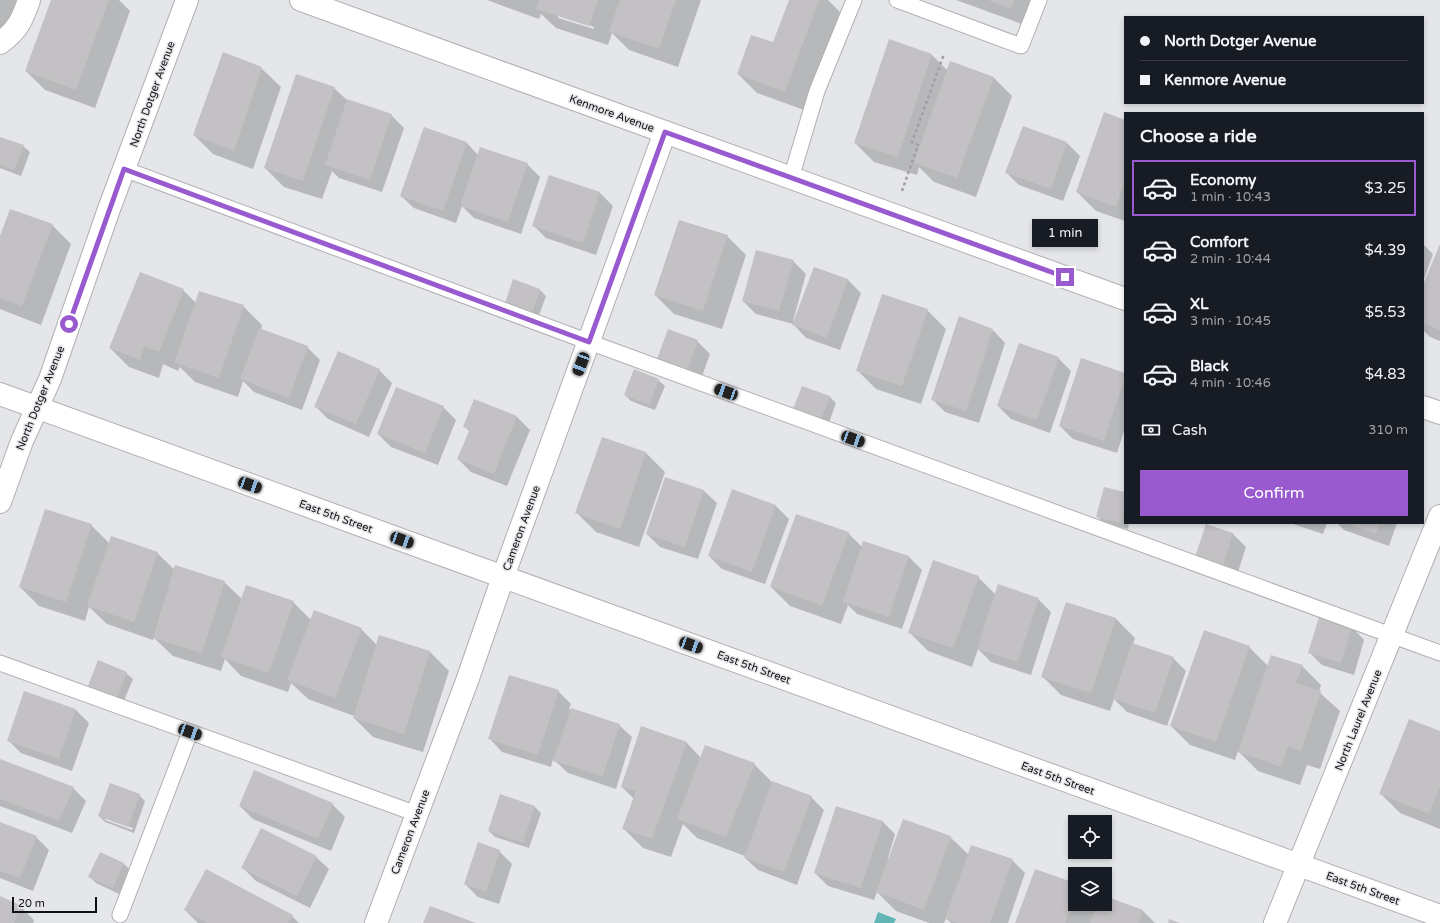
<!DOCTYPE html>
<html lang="en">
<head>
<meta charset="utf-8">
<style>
  body { margin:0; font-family:"Varela Round",sans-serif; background:#20242c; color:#f1f3f6; height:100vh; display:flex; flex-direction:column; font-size:15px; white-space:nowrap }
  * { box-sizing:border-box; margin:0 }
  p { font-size:13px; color:#9ea1a6 }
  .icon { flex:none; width:22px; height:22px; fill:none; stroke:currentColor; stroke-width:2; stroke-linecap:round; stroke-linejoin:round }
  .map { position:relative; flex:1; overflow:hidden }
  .details { position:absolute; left:1124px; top:112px; width:300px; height:412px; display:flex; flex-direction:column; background:#171b24; border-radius:0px; box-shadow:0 2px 6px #0003 }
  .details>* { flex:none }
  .top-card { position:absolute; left:1124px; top:16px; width:300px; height:88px; border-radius:0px; box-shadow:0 2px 6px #0003; display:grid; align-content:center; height:88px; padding:0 16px; background:#171b24 }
  .buttons { position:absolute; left:1068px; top:815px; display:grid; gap:8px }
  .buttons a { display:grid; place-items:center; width:44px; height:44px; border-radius:0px; background:#171b24; box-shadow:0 2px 6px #0003; font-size:20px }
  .scale { position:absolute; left:12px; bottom:10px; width:85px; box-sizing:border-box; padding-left:4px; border:2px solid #101112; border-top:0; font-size:11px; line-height:14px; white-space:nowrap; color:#101112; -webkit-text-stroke:3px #e5e6e9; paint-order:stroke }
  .end { position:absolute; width:18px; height:18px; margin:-9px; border:5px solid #995ad0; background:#fff; box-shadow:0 0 0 2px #fff }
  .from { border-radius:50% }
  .bubble { position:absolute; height:28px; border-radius:0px; background:#171b24; box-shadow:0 2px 6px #0003; font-size:13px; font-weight:600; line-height:28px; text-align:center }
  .car { position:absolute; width:12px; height:24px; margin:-12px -6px; border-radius:5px; box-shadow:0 0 3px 1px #0007; background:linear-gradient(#222 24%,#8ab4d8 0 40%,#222 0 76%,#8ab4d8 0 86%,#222 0) }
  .top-card b { display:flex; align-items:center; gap:14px; height:38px; font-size:15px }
  .top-card b+b { border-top:1px solid #363941 }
  .top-card i { width:10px; height:10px; background:#f1f3f6 }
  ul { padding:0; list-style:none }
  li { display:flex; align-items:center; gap:12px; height:56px; margin:0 8px 6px; padding:0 8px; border:2px solid transparent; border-radius:0px }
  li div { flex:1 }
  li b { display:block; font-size:15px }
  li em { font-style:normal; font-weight:600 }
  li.active { border-color:#995ad0 }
  li>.icon { width:36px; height:36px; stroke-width:1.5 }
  h2 { padding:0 16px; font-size:18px; line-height:48px }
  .pay { display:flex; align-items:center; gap:10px; height:44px; padding:0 16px; font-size:15px }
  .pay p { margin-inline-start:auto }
  .action { display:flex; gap:8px; margin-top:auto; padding:8px 16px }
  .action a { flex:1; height:46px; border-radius:0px; background:#995ad0; color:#fff; font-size:16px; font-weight:600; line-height:46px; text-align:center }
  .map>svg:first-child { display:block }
  .water { fill:#64b5b6 }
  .shadow { fill:#0003; fill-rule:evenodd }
  .building { fill:#c3c1c3 }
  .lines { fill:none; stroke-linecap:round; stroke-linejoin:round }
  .lane-casing { stroke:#afb0b2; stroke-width:17 }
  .street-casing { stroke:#afb0b2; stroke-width:24 }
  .path { stroke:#9e9fa2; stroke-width:2.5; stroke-dasharray:3 3; stroke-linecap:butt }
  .lane { stroke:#fff; stroke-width:15 }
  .street { stroke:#fff; stroke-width:22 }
  .route { stroke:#995ad0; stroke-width:5 }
  .labels { text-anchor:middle; stroke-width:3; stroke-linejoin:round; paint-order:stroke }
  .street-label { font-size:11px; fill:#101112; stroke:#e5e6e9 }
</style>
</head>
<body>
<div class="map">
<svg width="1440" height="923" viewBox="0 0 1440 923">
  <rect width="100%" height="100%" fill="#e5e6e9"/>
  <!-- water -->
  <path class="water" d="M878,912L896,919L894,923H874Z"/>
  <!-- shadow -->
  <path class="shadow" d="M0,0H17L2,44L0,43Z
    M52,0H119L130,11L95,108L45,90L26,71Z
    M487,0H701L678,67L629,50L612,33L608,45L556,28L541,14L539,19ZM558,15L594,27V29L558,18Z
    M790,0H828L840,12L804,110L757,93L738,74L774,44Z
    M956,0H1040L1030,27Z
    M932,55L948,71L993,77L1012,96L976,197L934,182L919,167L917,175L874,162L855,143Z
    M261,68L281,87L253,169L213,154L194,135Z
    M334,88L347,100L391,115L404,128L382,192L339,178L332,171L322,199L284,187L265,168Z
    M1125,121V221L1096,211L1077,192Z
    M1023,127L1067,143L1080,156L1063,201L1019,185L1006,172Z
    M424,128L467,143L478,155L527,164L540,177L521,234L474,218L462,206L456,223L414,208L401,196Z
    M0,138L23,146L30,152L21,176L0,168Z
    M550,176L600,193L613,206L596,255L546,238L533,225Z
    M52,225L71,244L41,325L0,309V239Z
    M727,236L746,255L722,329L674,314L655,295Z
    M1423,244L1433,254L1423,282Z
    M1440,247V341L1430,337L1423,330V288Z
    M793,261L806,274L793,321H794L815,268L848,280L861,293L840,350L806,338L793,324L756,314L743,301Z
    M183,290L196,303L243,306L262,325L261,330L307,347L320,360L302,410L254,392L243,381L238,397L195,382L180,367L178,371L163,364L159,378L129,367L110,348Z
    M540,290L546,296L538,318L512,309Z
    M927,310L946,329L921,404L876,389L857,370Z
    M993,330L1005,343L979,423L945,412L932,399Z
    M697,341L710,354L700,382L671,371Z
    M1058,358L1071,371L1050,433L1011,419L998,406Z
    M379,370L392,383L369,437L328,419L315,406Z
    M1125,374V428L1117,453L1073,439L1060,426Z
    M658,380L665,386L655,410L631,401L625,395Z
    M830,397L836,403L828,425L801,415Z
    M474,400L517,417L530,430L507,486L471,472L458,459L470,432L464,426Z
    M443,407L456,420L438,465L391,447L378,434Z
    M603,438L646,453L665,472L639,547L596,532L577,513Z
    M666,478L704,491L717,503L698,559L660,547L647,534Z
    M733,490L776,506L789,519L765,584L722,569L709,556Z
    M1125,493V523H1129L1128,529L1104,523L1098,517Z
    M1290,523H1327L1323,534Z
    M1337,523H1397L1389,546L1344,530Z
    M91,525L109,543L157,553L175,570L224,582L242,599L293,602L311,620L361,629L377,645L430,652L449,671L423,752L373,737L354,718V716L308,699L291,683L288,692L241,676L225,659L221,671L173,656L154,638L153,640L107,624L89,607L85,621L39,606L20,587Z
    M1206,526L1233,534L1246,547L1236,578L1209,570Z
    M848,533L862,547L863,542L909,557L922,570L902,629L857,614L848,605L841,624L790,606L771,587Z
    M978,577L996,595L1038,599L1051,612L1031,675L991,662L978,649L972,667L928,651L909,632Z
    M1067,603L1116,619L1135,638L1133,644L1173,658L1186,671L1167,726L1127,712L1114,699L1110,711L1061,695L1042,676Z
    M1352,627L1364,640L1354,675L1322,665L1309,652Z
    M1249,647L1268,666H1302L1321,685L1319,692L1340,711L1320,769L1307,765L1300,785L1258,771L1238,751L1235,760L1190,745L1171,726Z
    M126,673L133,679L123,703L95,693L89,686Z
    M558,691L571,704L569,709L619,725L632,737L616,789L568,773L553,759L551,767L502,752L490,739Z
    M25,693L76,710L89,723L72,771L21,753L8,740Z
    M1440,732V829L1400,813L1381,794Z
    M686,742L701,758L754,764L773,783L811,797L824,810L797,885L758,870L745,858V856L697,838L683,824L671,857L643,848L624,829L634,799L622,787Z
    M0,760L73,788L86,801L72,833L0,806Z
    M139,795L145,801L134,833L105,822L99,816ZM105,818L133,828L132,830L105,820Z
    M332,804L345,817L331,851L253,819L240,806Z
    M535,807L541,813L529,848L495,837L489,831Z
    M882,821L895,834L888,858L889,859L950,837L969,855L1012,860L1025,873L1008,923H951L946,918L944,923H929L896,911L877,892L874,900L828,886L815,873Z
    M0,823L36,837L49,850L33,891L0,878Z
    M499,851L512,864L499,904L478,897L465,884Z
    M101,853L124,864L130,870L119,894L96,883L90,877Z
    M316,857L329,869L310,908L256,881L243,868Z
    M1075,884V904H1105V897L1143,911L1155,923H1016Z
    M0,897L21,907L34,920L33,923H0Z
    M185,910L292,916L299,923H198Z"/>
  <!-- building -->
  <path class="building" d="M51,0H109L76,90L25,71Z
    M539,0H598L589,26L536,9Z
    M620,0H676L659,49L609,32Z
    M789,0H819L785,92L737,74L751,35L773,42Z
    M988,0H1014L1011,9Z
    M889,39L932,54L898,157L854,143Z
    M223,52L262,67L234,151L193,135Z
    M950,61L994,77L957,178L914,163Z
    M296,74L335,87L303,181L264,168Z
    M347,99L392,114L370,180L325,165Z
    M1104,112L1125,120V181L1116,207L1076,192Z
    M1023,126L1067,142L1051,189L1005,173Z
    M424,127L467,142L443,211L400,196Z
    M0,137L24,145L14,170L0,165Z
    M480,147L528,163L508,222L460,206Z
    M549,175L600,192L583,243L532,226Z
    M10,209L53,224L22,306L0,298V236Z
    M679,220L728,235L703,311L654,295Z
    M1440,244V330L1423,323V285Z
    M756,250L794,260L779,311L742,301Z
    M814,267L848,279L827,338L792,325Z
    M140,272L184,289L159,352L144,346L140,360L109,348Z
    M513,279L540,289L532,313L505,303Z
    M199,291L244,305L219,378L174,363Z
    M882,294L928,309L902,386L856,371Z
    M959,316L993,329L966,411L931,400Z
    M259,328L308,346L289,398L240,379Z
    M668,329L698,340L687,370L657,359Z
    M1019,343L1059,357L1037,420L997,406Z
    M338,351L380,369L356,424L314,407Z
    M1081,358L1125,373V377L1104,441L1059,426Z
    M634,369L659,379L649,405L624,395Z
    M802,386L830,396L821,420L793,409Z
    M396,387L444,406L425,453L377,434Z
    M474,399L517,416L494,474L457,459L470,429L463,427Z
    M602,437L646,452L620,529L575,513Z
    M665,477L704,490L685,547L646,534Z
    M1104,487L1125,492V508L1121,523L1096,517Z
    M732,489L776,505L752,572L708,556Z
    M45,509L92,524L66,602L19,587Z
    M796,514L849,532L822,606L770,587Z
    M1346,523H1380L1376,534Z
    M1206,524L1233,533L1223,566L1195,557Z
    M111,536L158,552L134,622L87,606Z
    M863,541L909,556L889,617L843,602Z
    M933,560L979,576L953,648L908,633Z
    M175,565L225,581L202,653L153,638Z
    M998,584L1039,598L1018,662L977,649Z
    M246,585L294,601L269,673L221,657Z
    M1066,602L1116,618L1091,693L1041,677Z
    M314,610L362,628L335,698L287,680Z
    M1319,617L1352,627L1341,663L1308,653Z
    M1204,630L1250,646L1216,742L1170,726Z
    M379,635L430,651L404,734L353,718Z
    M1132,643L1174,657L1155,713L1113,699Z
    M1271,655L1303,665L1296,683L1321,691L1301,751L1288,746L1281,767L1238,752Z
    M98,660L127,672L117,697L88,686Z
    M509,675L559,690L538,755L488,739Z
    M24,691L76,709L59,759L7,741Z
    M571,708L620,724L603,776L553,761Z
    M1409,719L1440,731V786L1429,814L1379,794Z
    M641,726L687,742L652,839L622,829L636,791L621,787Z
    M705,745L755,763L726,837L677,819Z
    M0,759L74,787L59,821L0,799Z
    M254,770L333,803L318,839L239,806Z
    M772,781L812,796L784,872L744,858Z
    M110,783L140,794L128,827L98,816Z
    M500,794L535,806L523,843L488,831Z
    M836,806L883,821L861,888L814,873Z
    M903,819L951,836L924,910L876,892Z
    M0,822L37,836L20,878L0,871Z
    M261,828L317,856L297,896L241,868Z
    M478,842L500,850L486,892L464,884Z
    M971,845L1013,859L990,923H957L945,919Z
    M100,852L124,863L113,888L88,877Z
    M206,869L293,915L288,923H208L184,910Z
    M1035,869L1075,883V896L1065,923H1015Z
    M0,896L22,906L14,923H0Z
    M1105,896L1143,910L1139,923H1090L1097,904H1105Z
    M430,906L476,923H423Z
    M1169,919L1180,923H1168Z"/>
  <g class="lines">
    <!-- lane casing -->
    <g class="lane-casing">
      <path id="lane" d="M897,0L1021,46L1039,0
        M124,169L589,342L1440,653
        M791,178L817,91L854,0
        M0,663L417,814
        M120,915L190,732"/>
    </g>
    <!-- street casing -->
    <g class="street-casing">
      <path id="street" d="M301,0L1125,299
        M0,43C18,30 22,20 29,0
        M0,394L476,567L1440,916
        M1423,407L1440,413
        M0,502L22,441L50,379L109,209L187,0
        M376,923L467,681L503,577L665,132
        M1275,923L1440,516"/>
    </g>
    <!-- path -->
    <path class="path" d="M902,191L918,145L912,142L944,54"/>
    <!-- lane -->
    <use href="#lane" class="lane"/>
    <!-- street -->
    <use href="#street" class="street"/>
  </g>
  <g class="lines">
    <!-- route -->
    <path class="route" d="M69,324L124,169L589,342L665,132L1065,277"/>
  </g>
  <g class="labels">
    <!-- street labels -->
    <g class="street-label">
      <text transform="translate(152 94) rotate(-70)" y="4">North Dotger Avenue</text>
      <text transform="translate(612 113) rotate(20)" y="4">Kenmore Avenue</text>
      <text transform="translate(40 398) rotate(-68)" y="4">North Dotger Avenue</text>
      <text transform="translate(336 516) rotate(20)" y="4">East 5th Street</text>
      <text transform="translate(521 528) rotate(-70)" y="4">Cameron Avenue</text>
      <text transform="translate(754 667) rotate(20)" y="4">East 5th Street</text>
      <text transform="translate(1358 720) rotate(-68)" y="4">North Laurel Avenue</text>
      <text transform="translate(1058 778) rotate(20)" y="4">East 5th Street</text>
      <text transform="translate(410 832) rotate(-69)" y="4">Cameron Avenue</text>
      <text transform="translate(1363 888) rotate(20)" y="4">East 5th Street</text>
    </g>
  </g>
</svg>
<div class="buttons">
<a><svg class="icon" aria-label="locate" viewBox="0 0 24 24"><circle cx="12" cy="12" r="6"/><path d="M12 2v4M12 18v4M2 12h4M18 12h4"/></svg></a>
<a><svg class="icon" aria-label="layers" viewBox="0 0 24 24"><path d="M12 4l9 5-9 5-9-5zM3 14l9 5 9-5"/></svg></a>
</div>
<div class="scale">20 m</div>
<i class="end from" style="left:69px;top:324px"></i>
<i class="end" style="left:1065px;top:277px"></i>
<div class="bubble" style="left:1032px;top:219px;width:66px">1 min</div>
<i class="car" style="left:581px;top:364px;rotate:201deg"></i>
<i class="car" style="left:726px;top:392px;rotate:290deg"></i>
<i class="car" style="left:853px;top:439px;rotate:110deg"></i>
<i class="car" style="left:250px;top:485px;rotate:110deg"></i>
<i class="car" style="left:402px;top:540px;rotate:110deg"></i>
<i class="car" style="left:691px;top:645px;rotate:110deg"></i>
<i class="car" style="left:190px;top:732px;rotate:110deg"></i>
<div class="top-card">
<b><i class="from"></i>North Dotger Avenue</b>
<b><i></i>Kenmore Avenue</b>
</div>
<section class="details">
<h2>Choose a ride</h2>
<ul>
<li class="active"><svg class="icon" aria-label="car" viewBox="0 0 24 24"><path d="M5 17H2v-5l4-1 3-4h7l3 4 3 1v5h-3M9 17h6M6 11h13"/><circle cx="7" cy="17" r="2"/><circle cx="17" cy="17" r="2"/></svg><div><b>Economy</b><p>1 min · 10:43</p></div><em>$3.25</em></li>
<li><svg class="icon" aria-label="car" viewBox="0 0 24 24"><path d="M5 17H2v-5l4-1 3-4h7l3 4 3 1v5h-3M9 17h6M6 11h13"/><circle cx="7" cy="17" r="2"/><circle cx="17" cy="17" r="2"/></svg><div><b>Comfort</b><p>2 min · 10:44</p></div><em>$4.39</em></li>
<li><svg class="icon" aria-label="car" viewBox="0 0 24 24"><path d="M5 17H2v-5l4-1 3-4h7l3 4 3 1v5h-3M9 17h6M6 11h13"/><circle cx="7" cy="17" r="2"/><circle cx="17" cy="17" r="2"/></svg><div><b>XL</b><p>3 min · 10:45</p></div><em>$5.53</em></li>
<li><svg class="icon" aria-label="car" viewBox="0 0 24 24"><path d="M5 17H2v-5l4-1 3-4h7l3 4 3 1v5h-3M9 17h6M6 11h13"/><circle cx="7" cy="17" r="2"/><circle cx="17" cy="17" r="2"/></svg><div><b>Black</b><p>4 min · 10:46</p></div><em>$4.83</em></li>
</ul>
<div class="pay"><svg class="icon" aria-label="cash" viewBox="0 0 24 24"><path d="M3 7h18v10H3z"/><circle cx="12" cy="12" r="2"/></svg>Cash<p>310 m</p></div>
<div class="action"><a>Confirm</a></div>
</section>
</div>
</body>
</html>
